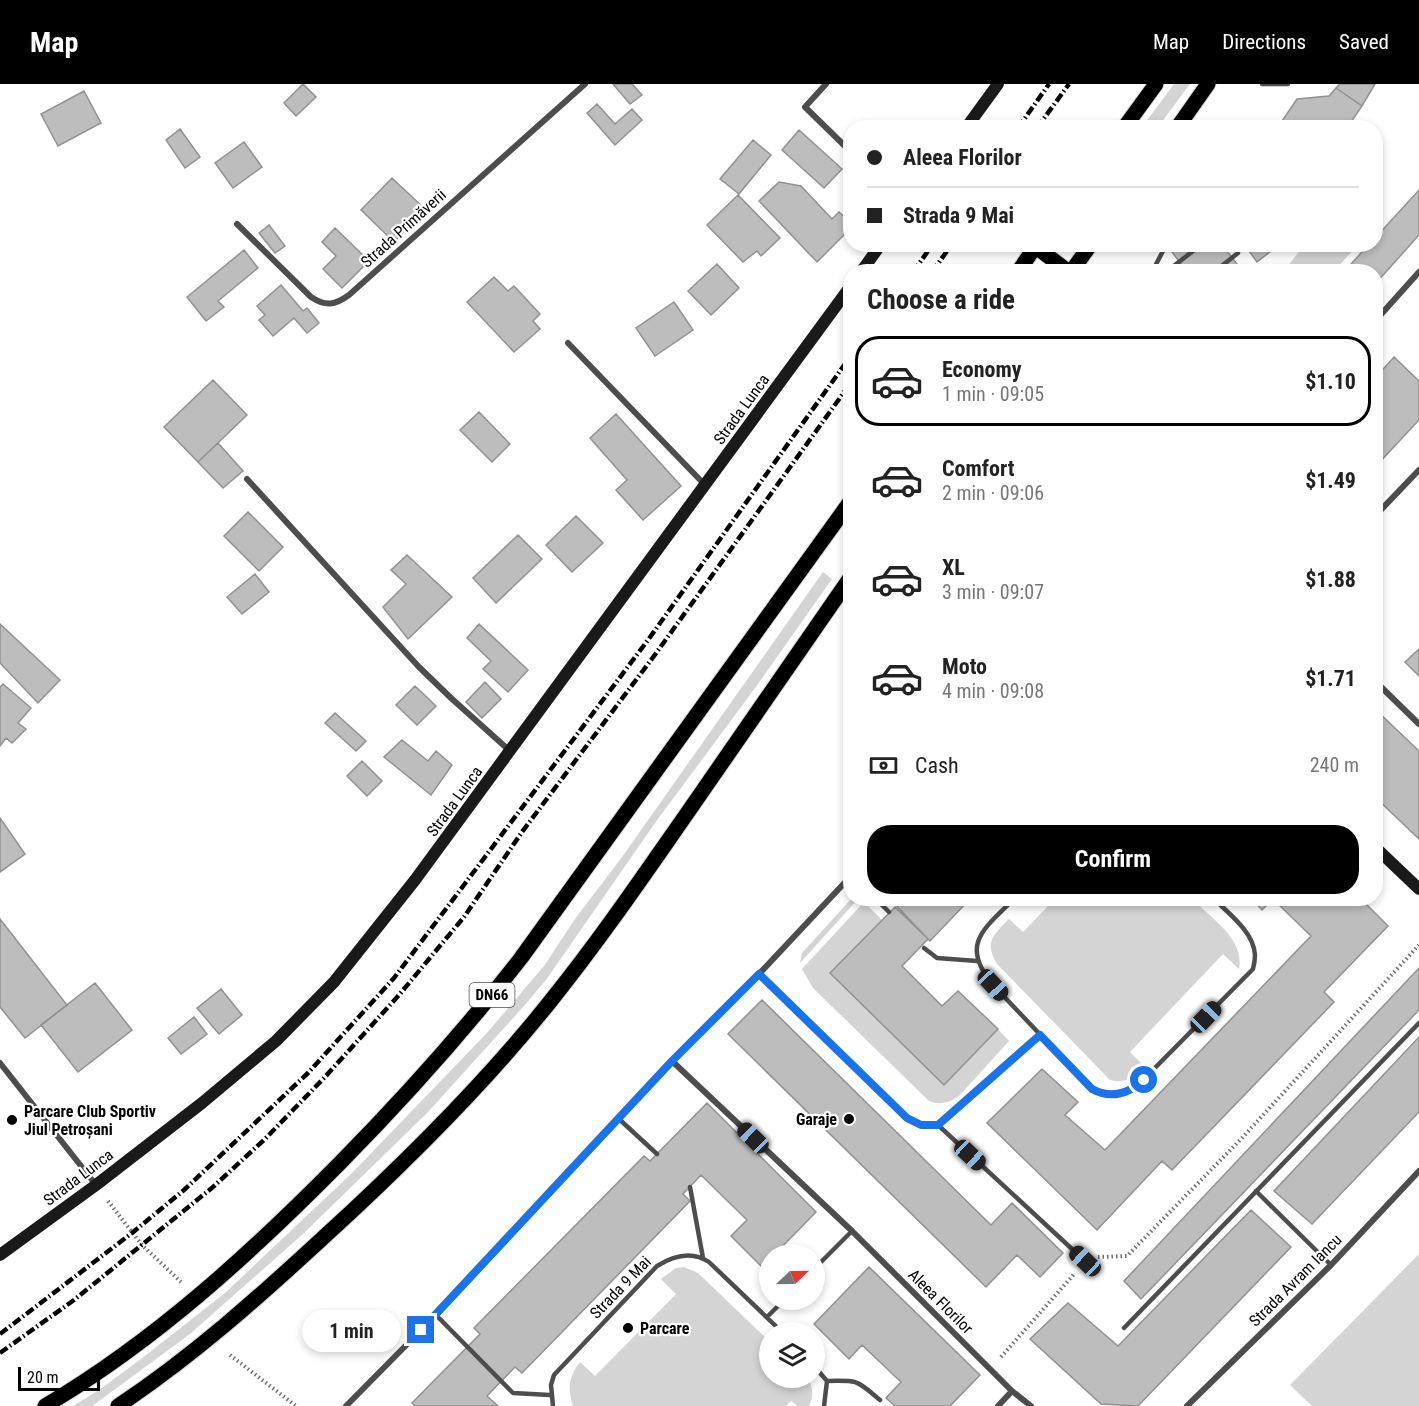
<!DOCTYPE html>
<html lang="en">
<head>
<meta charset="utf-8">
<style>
  body { margin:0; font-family:"Roboto Condensed",sans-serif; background:#f2f2f2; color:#222; height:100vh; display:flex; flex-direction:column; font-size:22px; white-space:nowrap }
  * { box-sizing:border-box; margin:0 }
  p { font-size:20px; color:#767676 }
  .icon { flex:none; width:33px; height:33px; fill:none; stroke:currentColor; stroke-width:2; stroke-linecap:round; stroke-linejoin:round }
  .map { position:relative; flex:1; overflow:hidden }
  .side { position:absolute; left:843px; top:180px; width:540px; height:642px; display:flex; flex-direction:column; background:#fff; border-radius:24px; box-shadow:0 3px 9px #0003 }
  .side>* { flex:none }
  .top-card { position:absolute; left:843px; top:36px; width:540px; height:132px; border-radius:24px; box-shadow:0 3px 9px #0003; display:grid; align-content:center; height:132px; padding:0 24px; background:#fff }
  .needle { width:39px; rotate:68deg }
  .fabs { position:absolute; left:759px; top:1160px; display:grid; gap:12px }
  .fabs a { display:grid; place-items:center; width:66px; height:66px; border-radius:50%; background:#fff; box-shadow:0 3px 9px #0003; font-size:30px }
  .scale { position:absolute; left:18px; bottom:15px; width:82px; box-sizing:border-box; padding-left:6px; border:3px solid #000; border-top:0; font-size:16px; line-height:21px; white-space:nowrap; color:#000; -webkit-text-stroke:4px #fff; paint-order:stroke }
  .end { position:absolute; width:27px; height:27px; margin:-14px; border:8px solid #1a73e8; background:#fff; box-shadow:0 0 0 3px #fff }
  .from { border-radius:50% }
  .bubble { position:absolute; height:42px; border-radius:21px; background:#fff; box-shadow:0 3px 9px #0003; font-size:20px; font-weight:700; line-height:42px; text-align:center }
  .car { position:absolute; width:18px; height:36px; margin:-18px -9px; border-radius:8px; box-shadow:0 0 4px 2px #0007; background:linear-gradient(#222 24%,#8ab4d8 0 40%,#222 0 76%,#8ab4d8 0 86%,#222 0) }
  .top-card b { display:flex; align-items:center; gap:21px; height:57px; font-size:22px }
  .top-card b+b { border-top:2px solid #e0e0e0 }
  .top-card i { width:15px; height:15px; background:#222 }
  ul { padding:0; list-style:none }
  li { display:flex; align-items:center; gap:18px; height:90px; margin:0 12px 9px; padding:0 12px; border:3px solid transparent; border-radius:24px }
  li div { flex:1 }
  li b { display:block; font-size:22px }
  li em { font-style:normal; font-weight:700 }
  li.selected { border-color:#000 }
  li>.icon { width:54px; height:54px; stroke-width:1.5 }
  h2 { padding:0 24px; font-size:27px; line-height:72px }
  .pay { display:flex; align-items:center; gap:15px; height:66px; padding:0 24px; font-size:22px }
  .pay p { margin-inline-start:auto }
  .cta { display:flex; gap:12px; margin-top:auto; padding:12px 24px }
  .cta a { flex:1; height:69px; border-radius:24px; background:#000; color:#fff; font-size:24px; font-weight:700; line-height:69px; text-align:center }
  header { display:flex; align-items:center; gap:36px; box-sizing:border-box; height:84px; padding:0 30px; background:#000; color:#fff }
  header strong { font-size:28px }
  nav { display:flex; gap:33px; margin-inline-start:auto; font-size:21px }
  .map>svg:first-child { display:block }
  .green { fill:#d4d4d4 }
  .building { fill:#bdbdbd; stroke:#919191; stroke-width:1.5 }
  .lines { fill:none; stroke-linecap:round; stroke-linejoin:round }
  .primary-casing { stroke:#dbdbdb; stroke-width:17 }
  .path { stroke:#6f6f6f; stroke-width:4; stroke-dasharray:1.5 3; stroke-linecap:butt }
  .lane { stroke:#4d4d4d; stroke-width:4.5 }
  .street { stroke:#4d4d4d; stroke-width:6 }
  .secondary { stroke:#1a1a1a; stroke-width:12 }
  .primary { stroke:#000; stroke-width:15 }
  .rail { stroke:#000; stroke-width:4.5; stroke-dasharray:9 3 1.5 3; stroke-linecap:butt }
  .route { stroke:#1a73e8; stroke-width:8 }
  .poi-dot { fill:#000; stroke:#fff; stroke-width:2 }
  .labels { text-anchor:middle; stroke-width:4.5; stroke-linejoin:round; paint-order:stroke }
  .shield { fill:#fff; stroke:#4c4c4c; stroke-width:1.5 }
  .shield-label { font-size:15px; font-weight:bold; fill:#000 }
  .street-label { font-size:16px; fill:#000; stroke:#fff }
  .poi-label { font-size:16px; font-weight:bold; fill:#000; stroke:#fff; text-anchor:start }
</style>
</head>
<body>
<header>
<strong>Map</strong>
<nav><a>Map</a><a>Directions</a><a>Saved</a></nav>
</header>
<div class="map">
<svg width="1419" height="1322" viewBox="0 0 1419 1322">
  <rect width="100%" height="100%" fill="#fff"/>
  <!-- green -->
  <path class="green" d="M1174,0H1190L1158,43H1142Z
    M1304,161V160L1358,161L1334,187H1284Z
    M823,488L832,495L758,600L655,739L546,896L524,922L428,1028L303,1150L190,1250L99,1317L92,1322H73L99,1306L141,1275L225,1209L351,1090L486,950L544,882L575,835L622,773Z
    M851,815H858L800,879L802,869Z
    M1055,815H1192C1211,834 1245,855 1239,885L1223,870L1130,968L1145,983C1135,993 1125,1000 1110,996L997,880C984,858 993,851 1009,835L1023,848Z
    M864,818L882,836L831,889L998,945L1009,957L960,1011C952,1018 940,1022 929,1017L813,904L802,885Z
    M1419,1170V1322H1312L1290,1301Z
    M684,1183L698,1189L769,1257L770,1293H807C813,1301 814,1313 809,1322H798L791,1317L786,1322H573C567,1305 569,1292 580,1278L595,1292L676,1210L661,1195L676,1184Z"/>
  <!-- building -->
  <path class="building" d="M303,0L316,13L296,32L284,19Z
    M613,0H632L642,11L630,20Z
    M1340,0H1375L1362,22L1336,4Z
    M1336,4L1362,22L1347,44H1290L1282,37L1297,15L1329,12Z
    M84,7L101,39L58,62L41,30Z
    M597,20L615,40L632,25L642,36L615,61L587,29Z
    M180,45L200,73L185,84L166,56Z
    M799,46L842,85L824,104L782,66Z
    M753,56L771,71L739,110L720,95Z
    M244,58L262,83L233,104L215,79Z
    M392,94L425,125L394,158L361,126Z
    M779,98L801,102L832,135L839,128L850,138V145L817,178L759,117Z
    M1419,106V151L1376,199V188H1344L1369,160H1376V153Z
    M738,111L780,154L761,172L757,167L743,178L707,141Z
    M269,141L285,162L275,169L259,149Z
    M335,144L369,177L342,204L323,185L336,172L322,158Z
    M1166,160H1235L1227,167L1243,188H1187Z
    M1244,160H1280L1257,178Z
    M244,166L258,184L218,217L224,223L206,237L187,213Z
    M717,180L739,204L711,231L688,207Z
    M494,193L508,207L514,202L540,230L533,237L540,245L514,268L467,218Z
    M281,201L303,227L307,224L319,239L307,249L294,234L273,252L259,236L265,231L257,222Z
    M674,218L693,246L655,272L636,244Z
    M1394,273L1419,297V336L1376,382V293Z
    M213,296L247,331L198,378L164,343Z
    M479,328L510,360L492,378L460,346Z
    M616,330L681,402L643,436L616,406L627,396L590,354Z
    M218,359L243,387L223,404L198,378Z
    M248,428L283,463L259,487L224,452Z
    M576,432L603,459L572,488L546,461Z
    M518,451L542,475L496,519L473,494Z
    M407,471L452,513L408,555L383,523L406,500L391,486Z
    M255,490L269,508L242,530L227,513Z
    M0,540L60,596L38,619L0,579Z
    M479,540L528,586L508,608L483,585L491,577L467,554Z
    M1419,565V592L1405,578Z
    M485,598L501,615L482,634L466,618Z
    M3,600L31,624L18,639L26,645L12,659L6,654L0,662V603Z
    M415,602L436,622L417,641L396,621Z
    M1376,626L1419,667V755L1376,714Z
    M335,629L366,657L356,667L325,639Z
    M402,656L428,677L436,667L452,681L431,711L384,673Z
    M362,677L382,697L367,712L347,692Z
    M0,734L25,770L0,788Z
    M889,814H971L930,857Z
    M1251,814H1360L1388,842L1324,908L1334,918L1172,1086L1162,1077L1097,1146L987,1039L1042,985L1078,1018L1065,1031L1105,1066L1311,852L1273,815L1262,826Z
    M895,823L928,855L902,882L942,922L958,907L998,945L944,1001L830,889Z
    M0,835L67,921L25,954L0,923Z
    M1419,884V926L1141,1215L1124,1197Z
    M95,899L132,946L78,988L41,941Z
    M221,905L242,931L219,950L197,924Z
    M762,916L991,1141L1012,1119L1063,1169L1040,1193L1017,1171L986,1203L728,950Z
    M194,933L207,950L181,970L168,954Z
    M1419,953V1028L1312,1140L1274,1107Z
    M707,1019L816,1128L775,1170H770V1176L762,1183L731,1152L747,1136L701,1091L683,1110L690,1117L522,1289L515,1283L487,1312L498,1322H415L412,1319L480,1250L474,1244L644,1072L650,1077Z
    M1251,1126L1291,1163L1138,1322L1101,1320L1030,1255L1068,1219L1118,1262Z
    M869,1183L980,1291L950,1322H895L886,1314L901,1298L862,1261L849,1275L814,1240Z"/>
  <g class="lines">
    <!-- primary casing -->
    <g class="primary-casing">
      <path id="primary" d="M1124,44L1156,0
        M1177,44L1208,0
        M1036,163L1069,188
        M1018,188L1037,160
        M1071,188L1091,160
        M45,1322C155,1257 250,1170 340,1079C404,1014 465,946 521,874L850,418
        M118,1322C193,1272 259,1213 325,1152C406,1078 485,1000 553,914C601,854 644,791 688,728C742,650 796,572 850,494"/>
    </g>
    <!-- path -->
    <path class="path" d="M108,1117L142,1161L181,1198
      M1098,1173L1127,1172L1242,1054L1419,861
      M230,1271L296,1322
      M1001,1273L1075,1189"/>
    <!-- lane -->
    <path class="lane" d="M1262,0H1288
      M1152,188L1164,165L1169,160
      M1166,188L1202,160
      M1214,188L1238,169
      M1246,188L1250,185
      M875,814L889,828
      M1015,814C984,845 959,860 993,901L1092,1005C1107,1013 1119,1010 1134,1005L1253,885C1254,881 1255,876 1255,871C1254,848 1228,829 1213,814
      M924,864L937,874L977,877
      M759,890L907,1034L921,1041H938L1085,1177
      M619,1035L657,1070
      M938,1041L1040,951
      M690,1103L703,1174
      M1256,1107L1331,1181
      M814,1185L852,1147
      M436,1231L513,1309L550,1311
      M767,1233L785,1215
      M1124,1244L1419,939
      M814,1282L827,1297L824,1322
      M827,1297C859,1296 856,1296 880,1316
      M553,1322L551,1301L554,1291L657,1182C673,1172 691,1166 709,1178L782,1248"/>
    <!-- street -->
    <path class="street" d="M826,0L805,23L850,67
      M237,140L311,213C326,223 335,221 349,211L585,0
      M1376,236L1419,188
      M568,259L705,401
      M247,395L419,583L451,614L510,667
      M1376,431L1419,386
      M1376,598L1419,640
      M672,977L852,1147L1012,1307L1031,1322
      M0,979L96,1101
      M346,1322L436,1231L672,977L759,890L850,793
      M998,1322L1012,1307
      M1187,1322L1331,1181L1419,1087"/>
    <!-- secondary -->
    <path class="secondary" d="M966,44L998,0
      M861,188L881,160
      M1376,764L1419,805
      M0,1171L96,1101L202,1019L276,957L334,898L415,796L850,203"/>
    <!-- primary -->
    <use href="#primary" class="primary"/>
    <!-- rail -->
    <path class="rail" d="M1018,44L1049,0
      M1037,44L1069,0
      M913,188L933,160
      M932,188L952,160
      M0,1250L132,1149L184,1106L308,989L394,894L648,556L850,273
      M0,1269L74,1216L213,1103L265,1055L324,994L399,911L464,833L522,748L654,572L850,300"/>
  </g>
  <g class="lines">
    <!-- route -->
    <path class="route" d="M421,1246L672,977L759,890L907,1034L921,1041H938L1040,951L1092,1005C1110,1015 1129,1010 1144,996"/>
  </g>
  <!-- markers -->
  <g class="poi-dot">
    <circle cx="849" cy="1035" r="6"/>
    <circle cx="12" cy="1036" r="6"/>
    <circle cx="628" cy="1244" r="6"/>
  </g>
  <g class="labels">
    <!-- shield labels -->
    <rect class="shield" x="469.5" y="899" width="45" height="24" rx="4.5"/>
    <g class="shield-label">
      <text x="492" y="916">DN66</text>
    </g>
    <!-- street labels -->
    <g class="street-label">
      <text transform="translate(403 144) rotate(-42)" y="6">Strada Primăverii</text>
      <text transform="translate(741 325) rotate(-54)" y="6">Strada Lunca</text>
      <text transform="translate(454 717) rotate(-54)" y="6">Strada Lunca</text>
      <text transform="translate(78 1093) rotate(-37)" y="6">Strada Lunca</text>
      <text transform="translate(1295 1196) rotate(-45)" y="6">Strada Avram Iancu</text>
      <text transform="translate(620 1203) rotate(-46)" y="6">Strada 9 Mai</text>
      <text transform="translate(941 1217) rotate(45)" y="6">Aleea Florilor</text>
    </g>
    <!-- poi labels -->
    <g class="poi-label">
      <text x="24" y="1033">Parcare Club Sportiv<tspan x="24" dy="18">Jiul Petroșani</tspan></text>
      <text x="837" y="1041" text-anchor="end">Garaje</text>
      <text x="640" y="1250">Parcare</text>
    </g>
  </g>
</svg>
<div class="fabs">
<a><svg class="needle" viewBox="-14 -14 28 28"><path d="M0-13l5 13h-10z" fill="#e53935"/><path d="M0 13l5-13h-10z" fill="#767676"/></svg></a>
<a><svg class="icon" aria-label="layers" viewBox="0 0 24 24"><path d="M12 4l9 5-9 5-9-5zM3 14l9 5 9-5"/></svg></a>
</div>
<div class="scale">20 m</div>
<i class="end from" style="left:1144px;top:996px"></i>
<i class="end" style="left:421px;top:1246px"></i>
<div class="bubble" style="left:302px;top:1226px;width:99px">1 min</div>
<i class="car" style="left:993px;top:901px;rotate:137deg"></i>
<i class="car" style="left:1206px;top:933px;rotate:44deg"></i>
<i class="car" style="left:753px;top:1054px;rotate:314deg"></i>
<i class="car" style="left:970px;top:1071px;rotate:133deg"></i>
<i class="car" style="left:1085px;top:1177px;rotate:313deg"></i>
<div class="top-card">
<b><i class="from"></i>Aleea Florilor</b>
<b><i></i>Strada 9 Mai</b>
</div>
<section class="side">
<h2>Choose a ride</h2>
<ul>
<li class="selected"><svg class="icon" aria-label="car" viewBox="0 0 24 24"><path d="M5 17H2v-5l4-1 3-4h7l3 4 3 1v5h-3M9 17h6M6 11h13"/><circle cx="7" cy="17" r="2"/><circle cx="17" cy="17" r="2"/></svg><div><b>Economy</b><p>1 min · 09:05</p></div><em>$1.10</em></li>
<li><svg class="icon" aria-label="car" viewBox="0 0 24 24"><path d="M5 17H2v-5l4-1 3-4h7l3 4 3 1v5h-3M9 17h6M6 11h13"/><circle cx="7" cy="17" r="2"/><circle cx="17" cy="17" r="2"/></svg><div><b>Comfort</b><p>2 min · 09:06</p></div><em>$1.49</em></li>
<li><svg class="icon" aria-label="car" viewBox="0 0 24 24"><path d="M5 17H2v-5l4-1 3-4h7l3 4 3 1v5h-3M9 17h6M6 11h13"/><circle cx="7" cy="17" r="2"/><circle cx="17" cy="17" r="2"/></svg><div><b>XL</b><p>3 min · 09:07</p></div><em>$1.88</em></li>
<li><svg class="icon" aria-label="car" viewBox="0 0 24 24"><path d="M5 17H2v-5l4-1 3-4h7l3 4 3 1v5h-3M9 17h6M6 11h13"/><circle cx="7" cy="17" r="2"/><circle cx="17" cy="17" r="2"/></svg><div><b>Moto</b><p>4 min · 09:08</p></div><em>$1.71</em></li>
</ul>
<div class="pay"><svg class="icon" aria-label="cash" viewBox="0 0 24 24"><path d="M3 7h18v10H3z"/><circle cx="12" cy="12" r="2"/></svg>Cash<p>240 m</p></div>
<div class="cta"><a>Confirm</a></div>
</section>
</div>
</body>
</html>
